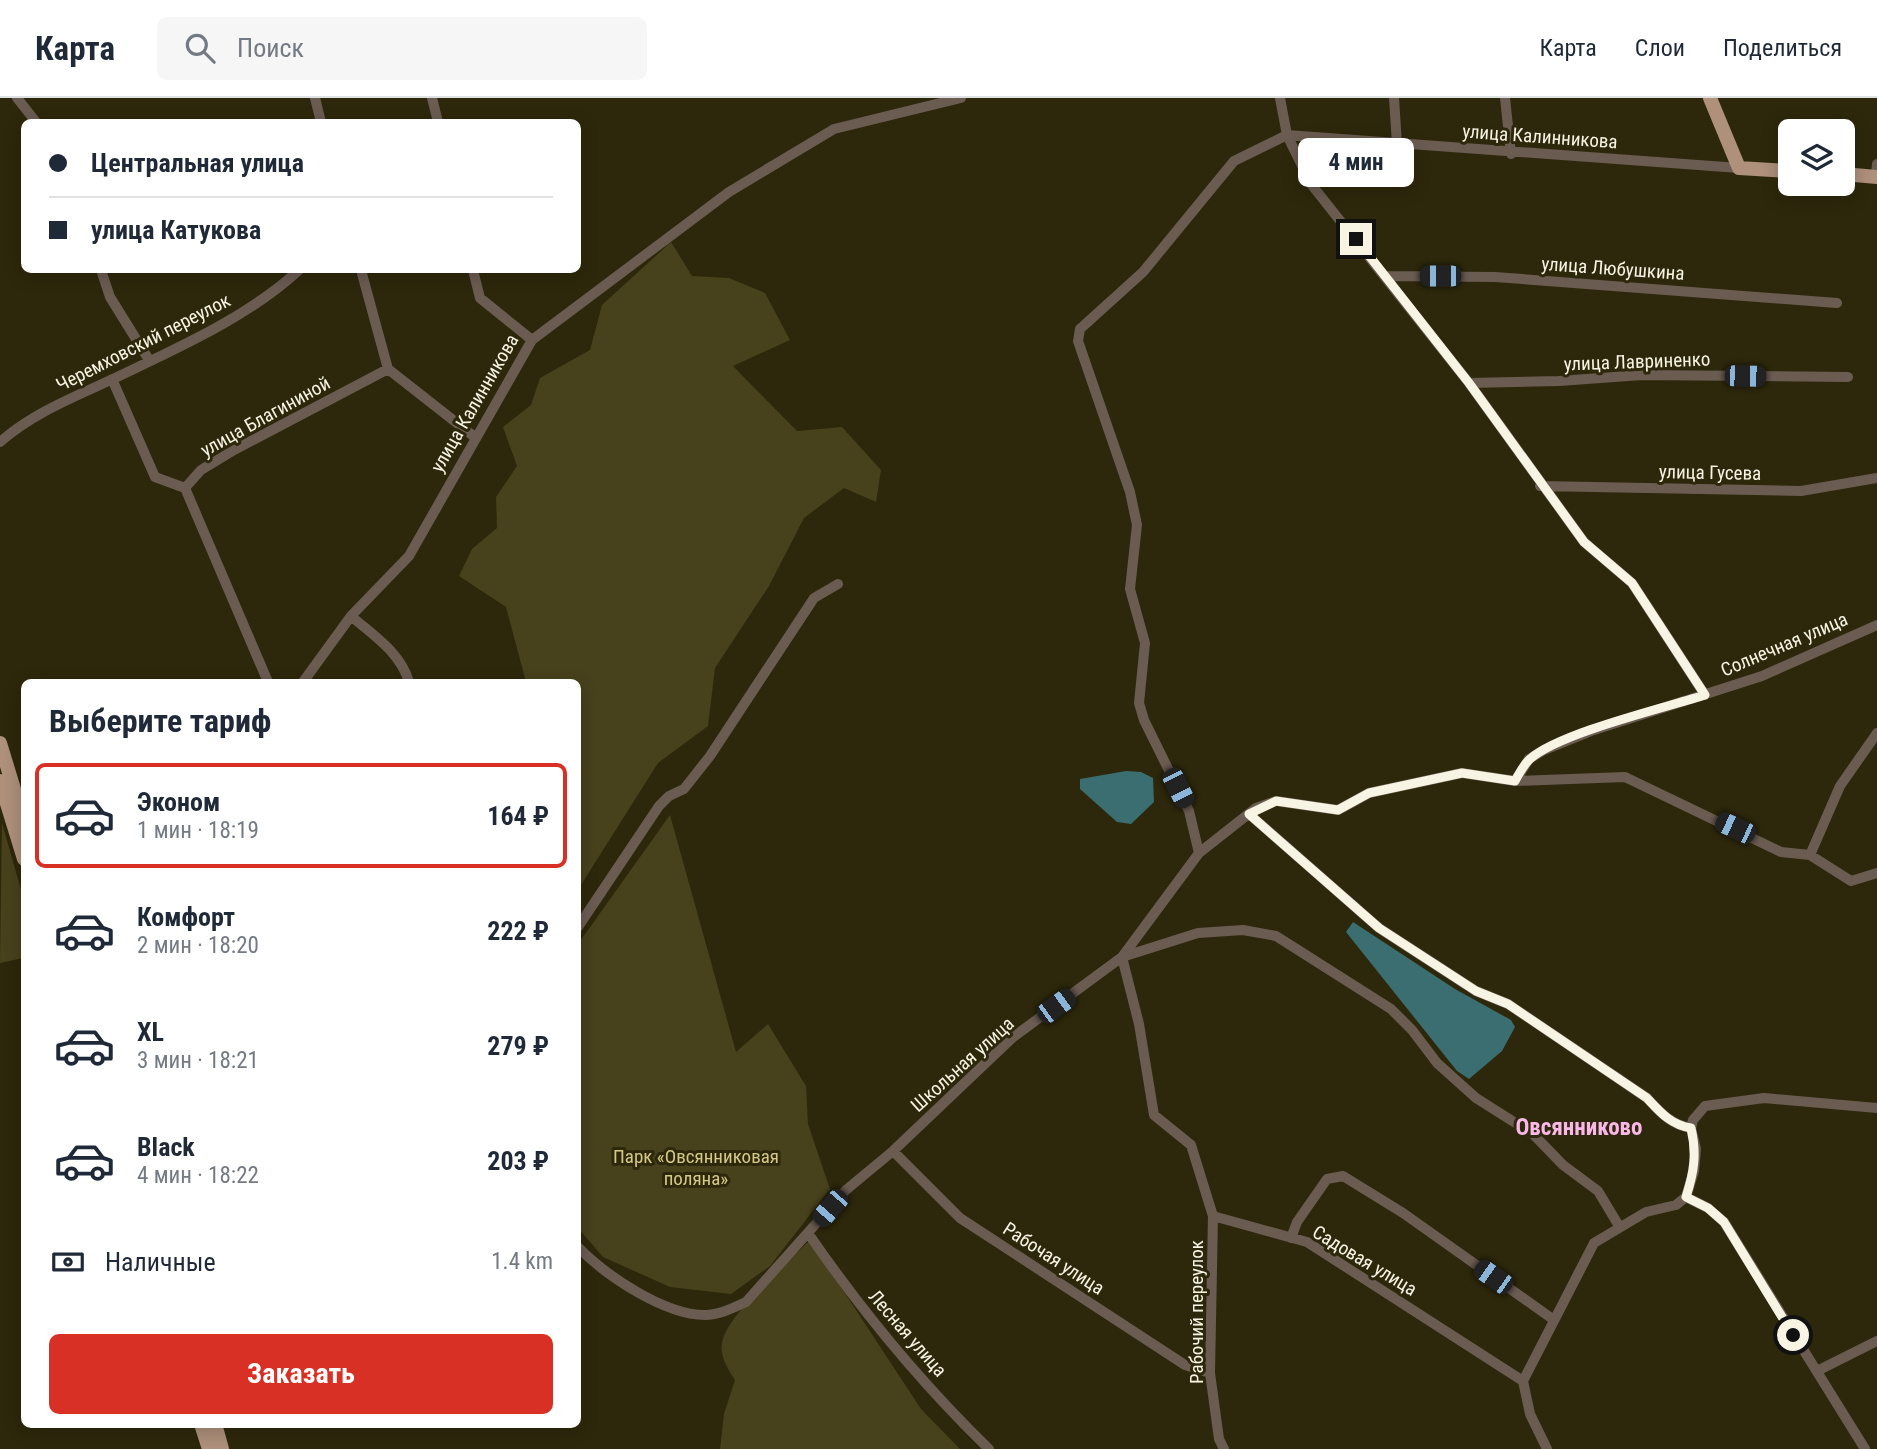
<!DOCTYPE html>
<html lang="ru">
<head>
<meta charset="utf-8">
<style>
  body { margin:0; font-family:"Roboto Condensed",sans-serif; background:#f6f6f7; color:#1f2937; height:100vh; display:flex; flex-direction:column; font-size:26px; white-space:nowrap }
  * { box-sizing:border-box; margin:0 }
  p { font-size:23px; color:#747a83 }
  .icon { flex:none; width:38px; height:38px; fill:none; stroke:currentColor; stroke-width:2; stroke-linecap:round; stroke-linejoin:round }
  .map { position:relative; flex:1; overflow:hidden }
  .side { position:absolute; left:21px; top:581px; width:560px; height:749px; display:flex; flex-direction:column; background:#fff; border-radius:10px; box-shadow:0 4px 18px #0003 }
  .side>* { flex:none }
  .hud { position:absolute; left:21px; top:21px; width:560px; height:154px; border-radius:10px; box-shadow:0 4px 18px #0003; display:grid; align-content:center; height:154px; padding:0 28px; background:#fff }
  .buttons { position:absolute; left:1778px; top:21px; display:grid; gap:14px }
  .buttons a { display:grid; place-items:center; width:77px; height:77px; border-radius:10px; background:#fff; box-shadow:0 4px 18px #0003; font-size:35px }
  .end { position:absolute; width:32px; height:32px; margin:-16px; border:9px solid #f7f4e4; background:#111; box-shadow:0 0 0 4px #111 }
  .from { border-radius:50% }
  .bubble { position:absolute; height:49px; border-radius:10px; background:#fff; box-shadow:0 4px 18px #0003; font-size:23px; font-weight:700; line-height:49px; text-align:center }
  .car { position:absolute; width:21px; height:42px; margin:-21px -10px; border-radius:9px; box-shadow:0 0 5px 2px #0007; background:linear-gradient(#222 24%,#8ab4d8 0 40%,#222 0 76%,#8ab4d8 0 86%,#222 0) }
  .hud b { display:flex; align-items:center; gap:24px; height:66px; font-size:26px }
  .hud b+b { border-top:2px solid #e0e1e3 }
  .hud i { width:18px; height:18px; background:#1f2937 }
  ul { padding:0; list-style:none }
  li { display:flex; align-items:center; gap:21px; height:105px; margin:0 14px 10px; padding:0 14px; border:4px solid transparent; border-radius:10px }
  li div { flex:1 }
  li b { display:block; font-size:26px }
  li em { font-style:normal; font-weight:700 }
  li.active { border-color:#d93025 }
  li>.icon { width:63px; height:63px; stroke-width:1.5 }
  h2 { padding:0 28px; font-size:32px; line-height:84px }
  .pay { display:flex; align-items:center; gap:18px; height:77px; padding:0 28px; font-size:26px }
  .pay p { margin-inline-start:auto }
  .cta { display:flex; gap:14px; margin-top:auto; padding:14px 28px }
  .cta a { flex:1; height:80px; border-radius:10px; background:#d93025; color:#fff; font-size:28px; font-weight:700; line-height:80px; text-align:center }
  header { display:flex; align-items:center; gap:42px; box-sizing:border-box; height:98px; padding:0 35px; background:#fff; border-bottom:2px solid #e0e1e3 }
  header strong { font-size:33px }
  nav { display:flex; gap:38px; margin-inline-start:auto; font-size:24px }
  .search { width:490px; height:63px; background:#f6f6f7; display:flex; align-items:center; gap:18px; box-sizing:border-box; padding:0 24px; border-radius:10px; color:#747a83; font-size:26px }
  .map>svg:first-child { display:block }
  .green { fill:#47411c }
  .water { fill:#3a6e70 }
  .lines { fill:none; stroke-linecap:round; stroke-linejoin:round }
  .minor { stroke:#6b5c52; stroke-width:10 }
  .major { stroke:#ae907b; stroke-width:14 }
  .route { stroke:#f7f4e4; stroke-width:9 }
  .labels { text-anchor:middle; stroke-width:6; stroke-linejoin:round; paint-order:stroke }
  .street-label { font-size:19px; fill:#f7f4e4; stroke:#2d280b }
  .park-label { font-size:19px; fill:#d4c886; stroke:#2d280b }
  .quarter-label { font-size:23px; font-weight:bold; fill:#fbb7e8; stroke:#2d280b }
</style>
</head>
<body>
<header>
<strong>Карта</strong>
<div class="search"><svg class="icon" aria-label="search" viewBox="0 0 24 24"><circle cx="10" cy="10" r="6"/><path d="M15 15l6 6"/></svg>Поиск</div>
<nav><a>Карта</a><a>Слои</a><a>Поделиться</a></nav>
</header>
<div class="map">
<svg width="1877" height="1351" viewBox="0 0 1877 1351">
  <rect width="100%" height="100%" fill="#2d280b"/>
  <!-- green -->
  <path class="green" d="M671,144L692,178L729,180L765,195L790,242L733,268L797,333L842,329L881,372L876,404L844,390L804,420L769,488L715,570L708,628L658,665L579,790L578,584H526L506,509L459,478L472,451L497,430L496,399L517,368L503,329L531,307L540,280L590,252L602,207Z
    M670,717L736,954L768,926L806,988L808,1026L830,1091L770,1168L731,1196L670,1189L603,1159L578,1130V846Z
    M2,725L24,802V862L23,860L0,865Z
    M810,1142L921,1311L960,1351H720L724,1316L735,1282C727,1270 718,1256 723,1241C732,1212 787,1166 810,1142Z"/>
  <!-- water -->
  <path class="water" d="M1126,673L1141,674L1153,680L1154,704L1131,726L1117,724L1080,691V681Z
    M1353,824L1455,891L1511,922L1515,929L1502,953L1469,981L1457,973L1346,834Z"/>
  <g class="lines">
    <!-- minor -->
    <path class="minor" d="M17,0L36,24
      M315,0L321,24
      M432,0L438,24
      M1280,0L1287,37L1311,86L1469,285L1584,444L1632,485L1705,597
      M1394,0L1397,46
      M1505,0L1511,56
      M1876,78L1877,66
      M101,172L110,199L149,262
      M473,172L480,200L532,242
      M1386,178L1495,179L1837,205
      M388,271L476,340
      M112,281L155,379L185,390
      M1469,285L1559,283L1642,277L1848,279
      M0,344C33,315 74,299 113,281C177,250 247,220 299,172
      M1540,388L1801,393L1877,380
      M351,518C374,538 400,554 409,584
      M268,584L185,390L201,372L234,352L388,271L361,172
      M303,584L351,518L409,458L532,242L729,94L834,31L961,0
      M1515,683L1625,679L1781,754L1810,757L1851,783L1877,775
      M1249,716L1379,830L1476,893L1508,906L1647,1000C1660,1014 1671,1027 1691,1030
      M1199,755L1189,713L1144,622L1139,605L1145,545L1130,491L1137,427L1130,394L1078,243L1080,231L1143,174L1234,63L1287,37L1739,70
      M1810,757L1840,688L1877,635
      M578,829L659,708L669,698L684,691L710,658L814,500L838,486
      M893,1053L960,1120L1185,1267L1210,1275
      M1686,1099L1708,1110L1724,1124L1865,1351
      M1213,1118L1307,1144L1523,1283L1530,1316L1547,1351
      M808,1135C861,1212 922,1286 989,1351
      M1291,1140L1297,1124L1327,1081L1343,1078L1403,1115L1554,1222
      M578,1149C605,1177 664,1217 705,1217C719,1217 733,1210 746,1204L846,1092L893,1053L1012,940L1122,859L1199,755L1256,710L1276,703L1338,712L1369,695L1462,675L1515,683L1529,661L1544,652L1591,633L1762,578L1877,527
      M1817,1273L1877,1243
      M1523,1283L1594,1145L1646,1114L1676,1107L1686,1099L1694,1073L1696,1051L1691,1030L1693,1022L1705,1008L1764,1000L1877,1010
      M1224,1351L1219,1341L1210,1275L1213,1118L1191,1047L1154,1017L1139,926L1122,859L1198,835L1243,832L1276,838L1391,911L1412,932L1437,965L1476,1000L1533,1036L1563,1067L1598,1093L1619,1128"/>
    <!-- major -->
    <path class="major" d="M1710,0L1739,70L1790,73
      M1843,76L1877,79
      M0,645L24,724
      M0,683L24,761
      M201,1326L209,1351
      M215,1326L222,1351"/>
  </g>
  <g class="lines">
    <!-- route -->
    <path class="route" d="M1356,141L1469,285L1584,444L1632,485L1705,597C1664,610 1559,635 1530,661C1524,666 1519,676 1515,683L1462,675L1369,695L1338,712L1276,703L1249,716L1379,830L1476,893L1508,906L1647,1000C1660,1014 1671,1027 1691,1030C1697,1056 1694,1074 1686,1099L1708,1110L1724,1124L1793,1237"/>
  </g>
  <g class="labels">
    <!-- street labels -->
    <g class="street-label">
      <text transform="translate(1540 38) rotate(4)" y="7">улица Калинникова</text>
      <text transform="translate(1613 170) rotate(4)" y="7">улица Любушкина</text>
      <text transform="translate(143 244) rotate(-27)" y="7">Черемховский переулок</text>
      <text transform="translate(1637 263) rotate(-2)" y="7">улица Лавриненко</text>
      <text transform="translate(474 305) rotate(-60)" y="7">улица Калинникова</text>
      <text transform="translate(265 318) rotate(-29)" y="7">улица Благининой</text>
      <text transform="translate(1710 374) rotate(1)" y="7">улица Гусева</text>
      <text transform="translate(1784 546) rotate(-23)" y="7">Солнечная улица</text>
      <text transform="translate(962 966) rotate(-42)" y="7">Школьная улица</text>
      <text transform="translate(1054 1160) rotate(33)" y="7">Рабочая улица</text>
      <text transform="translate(1365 1162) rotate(31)" y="7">Садовая улица</text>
      <text transform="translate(1196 1214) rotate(-90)" y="7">Рабочий переулок</text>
      <text transform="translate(908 1235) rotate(49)" y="7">Лесная улица</text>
    </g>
    <!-- park labels -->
    <g class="park-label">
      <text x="696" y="1065">Парк «Овсянниковая<tspan x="696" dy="22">поляна»</tspan></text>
    </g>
    <!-- quarter labels -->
    <g class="quarter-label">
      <text x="1579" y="1037">Овсянниково</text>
    </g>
  </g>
</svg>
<div class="buttons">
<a><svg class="icon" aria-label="layers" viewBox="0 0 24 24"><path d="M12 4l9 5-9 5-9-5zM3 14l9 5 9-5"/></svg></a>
</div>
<i class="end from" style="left:1793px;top:1237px"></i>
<i class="end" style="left:1356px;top:141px"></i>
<div class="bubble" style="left:1298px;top:40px;width:116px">4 мин</div>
<i class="car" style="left:1440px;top:178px;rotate:270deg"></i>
<i class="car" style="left:1745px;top:278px;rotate:91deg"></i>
<i class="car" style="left:1178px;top:690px;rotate:153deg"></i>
<i class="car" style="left:1735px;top:730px;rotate:295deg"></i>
<i class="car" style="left:1056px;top:908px;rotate:54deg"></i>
<i class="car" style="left:830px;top:1110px;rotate:221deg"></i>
<i class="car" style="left:1493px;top:1179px;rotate:305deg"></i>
<div class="hud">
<b><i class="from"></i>Центральная улица</b>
<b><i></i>улица Катукова</b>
</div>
<section class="side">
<h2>Выберите тариф</h2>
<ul>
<li class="active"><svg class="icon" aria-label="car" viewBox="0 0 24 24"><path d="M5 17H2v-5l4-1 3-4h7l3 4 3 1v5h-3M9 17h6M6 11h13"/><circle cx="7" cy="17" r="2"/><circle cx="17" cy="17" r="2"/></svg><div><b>Эконом</b><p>1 мин · 18:19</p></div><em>164 ₽</em></li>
<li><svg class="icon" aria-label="car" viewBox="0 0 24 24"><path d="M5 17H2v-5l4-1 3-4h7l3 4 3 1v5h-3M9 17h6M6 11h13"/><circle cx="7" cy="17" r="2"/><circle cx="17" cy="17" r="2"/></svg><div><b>Комфорт</b><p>2 мин · 18:20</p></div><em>222 ₽</em></li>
<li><svg class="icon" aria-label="car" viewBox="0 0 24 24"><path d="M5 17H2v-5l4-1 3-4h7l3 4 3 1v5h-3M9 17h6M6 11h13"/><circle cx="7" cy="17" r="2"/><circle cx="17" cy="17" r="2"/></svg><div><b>XL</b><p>3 мин · 18:21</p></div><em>279 ₽</em></li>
<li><svg class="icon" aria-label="car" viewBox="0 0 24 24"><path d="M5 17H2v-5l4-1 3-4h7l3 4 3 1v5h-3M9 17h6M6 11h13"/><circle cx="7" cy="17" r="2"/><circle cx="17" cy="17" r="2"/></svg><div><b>Black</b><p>4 мин · 18:22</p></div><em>203 ₽</em></li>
</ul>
<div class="pay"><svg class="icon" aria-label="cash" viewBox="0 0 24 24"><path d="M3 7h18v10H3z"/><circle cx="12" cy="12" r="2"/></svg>Наличные<p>1.4 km</p></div>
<div class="cta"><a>Заказать</a></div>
</section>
</div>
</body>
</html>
